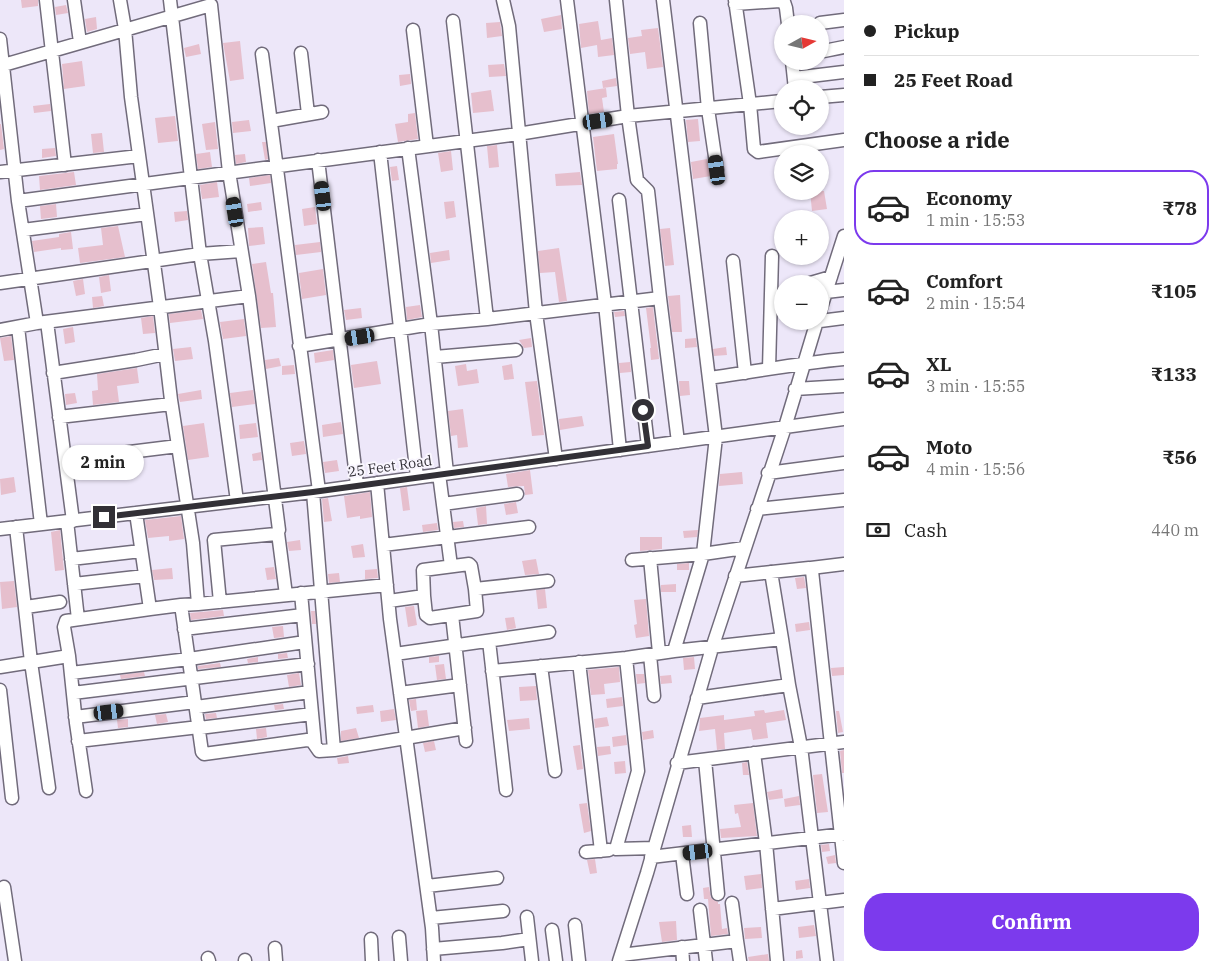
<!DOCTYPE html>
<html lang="en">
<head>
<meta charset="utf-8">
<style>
  body { margin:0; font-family:"IBM Plex Serif",serif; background:#f6f6f6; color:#222; height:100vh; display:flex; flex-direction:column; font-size:19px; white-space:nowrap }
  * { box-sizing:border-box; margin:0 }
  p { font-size:16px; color:#767676 }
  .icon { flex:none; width:28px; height:28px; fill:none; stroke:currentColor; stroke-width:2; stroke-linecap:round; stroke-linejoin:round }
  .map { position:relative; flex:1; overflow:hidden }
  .drawer { display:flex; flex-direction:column; background:#fff; width:375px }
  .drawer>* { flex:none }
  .guide { display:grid; align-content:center; height:110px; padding:0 20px; background:#fff }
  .needle { width:32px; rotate:82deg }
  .controls { position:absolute; left:774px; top:15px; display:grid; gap:10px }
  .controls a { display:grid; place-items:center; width:55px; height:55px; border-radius:50%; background:#fff; box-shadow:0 1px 4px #0004; font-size:25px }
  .end { position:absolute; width:22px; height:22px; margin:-11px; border:6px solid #323036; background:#fff; box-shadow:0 0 0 2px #fff }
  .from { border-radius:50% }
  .bubble { position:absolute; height:35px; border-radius:18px; background:#fff; box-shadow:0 1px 4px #0004; font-size:16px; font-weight:800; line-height:35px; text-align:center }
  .car { position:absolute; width:15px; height:30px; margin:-15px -8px; border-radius:6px; box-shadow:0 0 4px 1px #0007; background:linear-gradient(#222 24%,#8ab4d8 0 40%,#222 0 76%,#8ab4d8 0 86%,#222 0) }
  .guide b { display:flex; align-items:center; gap:18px; height:48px; font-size:19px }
  .guide b+b { border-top:1px solid #e0e0e0 }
  .guide i { width:12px; height:12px; background:#222 }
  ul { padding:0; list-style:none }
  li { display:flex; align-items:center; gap:15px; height:75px; margin:0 10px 8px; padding:0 10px; border:2px solid transparent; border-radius:20px }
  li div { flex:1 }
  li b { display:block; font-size:19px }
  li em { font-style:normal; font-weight:800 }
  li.selected { border-color:#7c3aed }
  li>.icon { width:45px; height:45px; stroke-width:1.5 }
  h2 { padding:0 20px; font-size:22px; line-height:60px }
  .pay { display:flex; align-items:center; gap:12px; height:55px; padding:0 20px; font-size:19px }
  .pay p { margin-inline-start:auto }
  .primary-button { display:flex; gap:10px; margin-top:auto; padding:10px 20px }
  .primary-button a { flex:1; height:58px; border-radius:20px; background:#7c3aed; color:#fff; font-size:20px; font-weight:800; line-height:58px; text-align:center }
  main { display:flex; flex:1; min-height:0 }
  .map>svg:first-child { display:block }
  .building { fill:#e6bfcd }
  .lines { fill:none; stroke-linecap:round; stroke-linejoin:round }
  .minor-casing { stroke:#716b7b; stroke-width:15 }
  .minor { stroke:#fff; stroke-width:12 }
  .route { stroke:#323036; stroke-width:6 }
  .labels { text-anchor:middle; stroke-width:4; stroke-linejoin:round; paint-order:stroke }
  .street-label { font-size:14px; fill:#323036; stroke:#f9f6fe }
</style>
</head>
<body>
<main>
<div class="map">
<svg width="844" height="961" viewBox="0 0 844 961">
  <rect width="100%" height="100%" fill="#ede7f9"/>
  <!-- building -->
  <path class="building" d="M21,0H38V6L22,8Z
    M66,5L68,13L56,15L55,7Z
    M561,15L562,29L544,32L541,19Z
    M96,17L97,29L87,32L85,19Z
    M598,21L601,40L612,38L614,55L598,57L597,45L581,48L579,24Z
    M500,22L502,36L487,38L486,23Z
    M658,28L663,67L647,69L645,52L630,54L628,38L642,36L641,30Z
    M240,41L244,79L230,81L223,43Z
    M199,44L201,54L186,57L184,48Z
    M82,61L85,86L64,89L62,64Z
    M504,64L506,76L489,77L488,65Z
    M410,74L411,84L400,86L399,75Z
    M616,78L617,86L603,88L602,81Z
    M606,88L607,97L602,98L604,112L589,114L587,91Z
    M491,90L494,111L473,113L471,93Z
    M50,104L51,111L34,113L33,106Z
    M415,113L418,139L398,142L395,124L408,122V114Z
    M175,116L178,141L158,143L155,118Z
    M698,119L700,141L688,142L686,120Z
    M249,120L251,131L233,133L232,122Z
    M215,122L218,149L206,150L202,124Z
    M0,124H1L4,149L0,150Z
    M102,133L104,152L93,153L91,134Z
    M614,134L618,164H617V169L597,171L593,137Z
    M262,142H266L268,159L265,160Z
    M497,145L499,167L489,168L487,146Z
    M55,148L56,156L42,158V149Z
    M451,151L453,170L441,172L438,153Z
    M210,152L212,167L198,169L196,154Z
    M245,154L246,162L236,164L235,155Z
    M707,159L711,176L693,179L691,162Z
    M397,166L399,180L392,181L390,167Z
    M74,172L76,185L40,190L39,176Z
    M580,172L582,185L556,186L555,174Z
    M270,175L271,183L250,186L249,178Z
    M217,182L219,197L202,199L200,185Z
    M810,191H824L827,209L812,211Z
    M454,201L456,217L446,219L444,202Z
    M261,202L262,210L248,212L247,204Z
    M56,204L57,217L41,219L40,206Z
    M315,207L317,224L304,226L302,209Z
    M187,211L188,220L175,222L174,212Z
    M118,226L125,257L80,263L78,248L103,245L101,228Z
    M263,227L265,244L249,246L248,228Z
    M670,228L674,265L665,266L660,229Z
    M71,232L73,249L61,250V248L34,252L32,241L59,237V234Z
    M320,242L321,252L296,255L295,245Z
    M559,248L567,301L559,302L555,272L540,273L538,251Z
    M449,250L450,260L431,263L430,253Z
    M266,262L271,293H273L276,327L261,328L252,264Z
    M323,269L326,295L302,299L299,273Z
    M109,275L111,291L101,293L99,277Z
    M83,279L85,294L76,296L73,281Z
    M680,295L682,332H672L668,296Z
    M102,296L104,306L93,308L92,297Z
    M420,305L422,317L407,320L406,307Z
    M653,307L659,359L651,360L650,348H651L646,308Z
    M361,308L362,318L346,320L344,310Z
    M201,310L203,319L170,323L169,314Z
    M624,311L625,316L615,317L614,312Z
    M153,316L155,333L143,334L141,318Z
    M244,319L246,336L223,339L220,322Z
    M73,327L75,342L65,344L63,329Z
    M11,336L14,360L4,361L0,338Z
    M531,338L532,347L524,348L519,340Z
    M696,338L697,347L685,348V339Z
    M191,347L193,359L175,361L173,349Z
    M726,347L727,355L714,356L713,349Z
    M333,350L334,360L315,363L314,353Z
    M279,358L281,366L266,369L265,360Z
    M377,361L381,384L354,388L351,365Z
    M630,362L631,372L620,373L619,363Z
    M466,364L467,371L477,369L479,383L458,386L455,366Z
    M512,364L514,379L504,380L502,366Z
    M294,365L295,374L282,375V366Z
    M137,368L139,383L117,386L119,402L93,405L92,391L98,390L97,374Z
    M537,381L544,435L532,436L525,382Z
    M679,381H689L690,395L680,396Z
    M201,390L202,399L180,402L178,394Z
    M253,390L255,404L232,407L230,393Z
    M75,393L77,403L66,405L65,394Z
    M463,409L468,447L458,448L457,435L451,436L448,411Z
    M582,416L584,426L560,430L559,419Z
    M341,422L343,434L323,437L322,425Z
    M204,423L209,457L188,460L183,426Z
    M256,423L258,437L240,439L239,425Z
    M304,441L306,454L292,456L290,443Z
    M261,452L262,460L253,461L252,454Z
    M337,460L339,471L325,473L323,462Z
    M530,470L533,494L525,495L524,486L508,487L506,474Z
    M742,472L743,484L719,486L720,474Z
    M14,477L16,492L1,495L0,479Z
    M407,487L410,510L403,511L400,488Z
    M370,492L372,517L360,519V516L347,518L344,496Z
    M328,498L332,521L324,522L322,499Z
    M516,502L518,513L506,515L504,504Z
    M486,506L487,524L478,525L476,508Z
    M181,516L184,539L169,541V536L148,538L145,520Z
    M463,521L464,527L454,528L453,522Z
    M437,523L438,530L423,532L422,525Z
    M60,530L64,570L55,571L51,532Z
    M698,530L697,537L684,538L683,531Z
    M640,537H662V549L640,551Z
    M300,540L301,550L289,551L287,542Z
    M363,544L365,557L353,558L351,546Z
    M536,559L539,574L525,575L522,561Z
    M689,563V570H677V564Z
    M274,567L276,579L267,580L265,568Z
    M172,568L173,579L154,580L152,570Z
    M377,569L378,578L365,579V570Z
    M339,573L340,582L329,583L328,574Z
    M804,577L806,588L797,589L795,578Z
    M14,581L17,607L2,609L0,582Z
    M676,584V592H661V585Z
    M545,589L547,608L538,609L536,590Z
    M646,599L649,636L636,638L634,625L637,624L634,600Z
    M414,606L417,625L408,627L405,607Z
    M223,610L224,616L191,620L190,613Z
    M311,611H315L316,624H312Z
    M514,617L516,628L507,630L505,618Z
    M809,622L810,630L796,632L795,624Z
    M283,626L284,637L274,638L272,627Z
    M287,653L288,658L278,659V654Z
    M439,656V662L429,663V657Z
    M258,657V662L248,663L247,659Z
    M694,657L695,669L684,670L683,658Z
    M220,663L221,667L198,669V666Z
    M444,664L446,679L437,680L435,665Z
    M619,667L620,682L604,684L605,694L591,695L588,670Z
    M844,667V675L832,676L831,668Z
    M144,672L145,676L121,679L120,675Z
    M299,673L301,685L289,687L287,675Z
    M636,674H644L645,683L637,684Z
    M671,675L672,683L661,684L660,676Z
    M536,686L537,700L520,701L519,687Z
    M622,697L623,706L607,708L606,699Z
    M416,699L417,710L411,711L409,700Z
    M283,704L284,709L275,710L274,705Z
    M373,705L374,712L357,714L356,707Z
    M394,709L396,720L381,722L380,711Z
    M427,710L429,726L418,728L416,711Z
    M764,710L765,713L784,710L786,720L766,723L768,738L753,740L751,729L724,733L725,749L717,750L715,729L699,731L700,718L724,715V720L755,716L754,711Z
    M836,711H839L843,732L838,733Z
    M216,713L217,718L206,719L205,714Z
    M166,714L168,722L157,724L155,715Z
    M607,717L609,726L595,728L594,719Z
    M529,718L530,729L509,731L507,720Z
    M128,719V727L118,728L117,720Z
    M266,728L267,737L257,739L256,729Z
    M356,728L359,738L341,741V731Z
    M653,730L654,738L643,740L642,732Z
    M626,735L627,745L613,747L612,737Z
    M434,741L436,750L425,752L423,743Z
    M580,745L583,769L577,770L573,746Z
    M610,746L611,754L598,756L597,747Z
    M844,750V773H842L840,751Z
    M348,756L349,763L338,764L337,758Z
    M625,761L626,773L615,774L614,762Z
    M747,762L749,775H743L742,763Z
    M822,774L828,812L817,813L813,775Z
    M782,789L783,798L769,800L767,792Z
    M799,796L800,805L785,807L784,799Z
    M587,803L591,831L584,833L579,804Z
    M753,803L757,836L721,838L720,829L741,827L738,813L735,814L734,805Z
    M691,825L692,837H683L682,826Z
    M829,844L830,851L822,852L821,845Z
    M835,855L836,863L828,864L826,857Z
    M595,859L597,873L590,874L587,860Z
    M761,874L762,888L746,890L744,876Z
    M809,879L810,888L796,890L795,881Z
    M709,887L711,898L718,902V904H720L722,929L727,928L728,934L711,936L708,899H704L703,888Z
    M676,921L677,940L662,942L659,922Z
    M814,925L816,936L799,938L798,927Z
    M761,927L762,938L745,939L744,928Z
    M802,950L803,958L796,959V951Z
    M768,954L769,961H749L748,957Z"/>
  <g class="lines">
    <!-- minor casing -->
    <g class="minor-casing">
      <path id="minor" d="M46,0L65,165
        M74,0L80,42
        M120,0L125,29L131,97L160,307L171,400L193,543L198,604L181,605L202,752L204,754L307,740L312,741L319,751L334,750L313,492
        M170,0L200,254L215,341L237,501
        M503,0L509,26L536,313L556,459
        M567,0L605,304L620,450
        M663,0L716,437L703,554L674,651L782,639L771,572
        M735,0L750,104L754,149L758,152L844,140
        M735,4L780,1L784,2L786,8L788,24
        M453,21L487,319L660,298L648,191L637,180L628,116L616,0
        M700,23L708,109L717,170
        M820,23L844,20
        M413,30L427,146
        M0,39L18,201L37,323
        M824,51L844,47
        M301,53L308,114
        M262,54C282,200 299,345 319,491
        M792,61L795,89
        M0,66L211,5L229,172L249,296L279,530L276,534L214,540L220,602
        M794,78L844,72
        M820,97L844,95
        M271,121L322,112
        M408,148L431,324L447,473
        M380,152L417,477
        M318,160L357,485
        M0,172L139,156
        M619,200L648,446
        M18,201L518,134L628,116L782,101
        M23,230L147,214
        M733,261L745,373
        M0,283L200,254L241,251
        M807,284L831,277
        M826,292L844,290
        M660,298L678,442
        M820,311L844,236
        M820,321L844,318
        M47,322L73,521
        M18,327L41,524
        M0,330L37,323L249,296
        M299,346L431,324L487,319
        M435,357L516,350
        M769,369L772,256
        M53,373L136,360L165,354
        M709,378C754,372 799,363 844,359
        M795,389L844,386
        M59,417L171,404
        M65,460L178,446
        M768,473L844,463
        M439,474L451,566
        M377,483L390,619L432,928L434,961
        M443,504L517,494
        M757,509L844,500
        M136,513L150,609L181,605
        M67,521L78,619
        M16,527L31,662L49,788
        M0,529L313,492L844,419
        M278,533L286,595
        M383,545L529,527
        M650,558L659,653
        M71,559L141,551
        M632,560L703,554L744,548
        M811,568L844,564
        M735,576L809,568L812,571L844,863
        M74,584L145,576
        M424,596L426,615L430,618L477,611L475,589
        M389,601L424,596L423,570L469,564L471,566L475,589L548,581
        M198,604L387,585
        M26,607L60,602
        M452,615L466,741
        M184,629L303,615
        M782,639L789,685
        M489,641L506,790
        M395,654L549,632
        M650,655L654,696
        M69,656L64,627L66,621L150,609
        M626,658L638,771L616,849L654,848
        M579,662L601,851
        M541,666L555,771
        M0,667L69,656L76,723L86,791
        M492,671L626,658L674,651
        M71,673L189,659L305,642
        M0,690L12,798
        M310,692L315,745
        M73,693L308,664
        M400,693L460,685
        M697,698L789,685L801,747L827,961
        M196,707L310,692L301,593
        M75,717L195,702
        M199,728L312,714
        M78,741L199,727
        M334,750L465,728
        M754,753L766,843L777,961
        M705,760L718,894
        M677,763L844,742
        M586,852L609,850
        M682,854L687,894
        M651,857L844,834
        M427,886L497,878
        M4,887L15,961
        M732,903L737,941
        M772,909L844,900
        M700,910L706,961
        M527,917L532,961
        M431,918L503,911
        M575,925L579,961
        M552,930L556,961
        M399,937L401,961
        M371,939L372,961
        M682,947L683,961
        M275,948L276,961
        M433,949L502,943L529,939
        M621,955L737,941L740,961
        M208,958L209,961
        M245,960V961
        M619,961L647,873L712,648L785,427L817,321"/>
    </g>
    <!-- minor -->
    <use href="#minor" class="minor"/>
  </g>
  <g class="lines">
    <!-- route -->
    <path class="route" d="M104,517L313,492L648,446L643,410"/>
  </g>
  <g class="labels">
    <!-- street labels -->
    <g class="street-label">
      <text transform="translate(390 466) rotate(-8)" y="5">25 Feet Road</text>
    </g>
  </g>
</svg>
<div class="controls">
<a><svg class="needle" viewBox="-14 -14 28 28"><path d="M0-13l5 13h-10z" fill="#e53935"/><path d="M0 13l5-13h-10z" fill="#767676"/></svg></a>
<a><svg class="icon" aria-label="locate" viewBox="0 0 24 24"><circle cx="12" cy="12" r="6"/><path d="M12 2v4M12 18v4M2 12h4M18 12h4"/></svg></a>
<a><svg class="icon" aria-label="layers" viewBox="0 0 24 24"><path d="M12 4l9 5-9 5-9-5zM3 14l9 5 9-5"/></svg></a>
<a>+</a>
<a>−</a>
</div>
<i class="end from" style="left:643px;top:410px"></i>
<i class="end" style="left:104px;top:517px"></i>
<div class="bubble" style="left:62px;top:445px;width:82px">2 min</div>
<i class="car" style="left:598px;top:121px;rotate:82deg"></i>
<i class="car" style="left:717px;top:170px;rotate:352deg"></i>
<i class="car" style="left:323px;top:196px;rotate:353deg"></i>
<i class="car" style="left:235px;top:212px;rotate:351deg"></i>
<i class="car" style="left:360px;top:337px;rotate:261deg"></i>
<i class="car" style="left:109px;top:712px;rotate:83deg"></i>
<i class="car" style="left:698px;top:852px;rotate:263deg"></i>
</div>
<section class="drawer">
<div class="guide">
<b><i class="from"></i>Pickup</b>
<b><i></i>25 Feet Road</b>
</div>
<h2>Choose a ride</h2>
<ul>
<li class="selected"><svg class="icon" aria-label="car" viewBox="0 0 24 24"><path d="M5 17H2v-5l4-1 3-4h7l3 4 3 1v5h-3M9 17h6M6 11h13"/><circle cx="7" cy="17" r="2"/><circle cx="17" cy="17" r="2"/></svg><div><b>Economy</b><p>1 min · 15:53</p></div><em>₹78</em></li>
<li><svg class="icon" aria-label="car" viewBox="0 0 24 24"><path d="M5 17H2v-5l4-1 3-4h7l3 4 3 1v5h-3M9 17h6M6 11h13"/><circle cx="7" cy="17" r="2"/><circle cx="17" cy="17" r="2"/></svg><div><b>Comfort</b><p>2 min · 15:54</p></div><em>₹105</em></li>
<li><svg class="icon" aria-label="car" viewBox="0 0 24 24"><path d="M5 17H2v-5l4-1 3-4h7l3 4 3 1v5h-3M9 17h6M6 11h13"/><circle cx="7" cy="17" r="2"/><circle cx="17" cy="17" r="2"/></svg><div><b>XL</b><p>3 min · 15:55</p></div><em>₹133</em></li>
<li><svg class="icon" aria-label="car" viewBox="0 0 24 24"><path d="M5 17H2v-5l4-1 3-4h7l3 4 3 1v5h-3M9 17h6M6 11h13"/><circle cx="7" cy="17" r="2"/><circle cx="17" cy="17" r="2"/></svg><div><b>Moto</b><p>4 min · 15:56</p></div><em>₹56</em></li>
</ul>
<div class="pay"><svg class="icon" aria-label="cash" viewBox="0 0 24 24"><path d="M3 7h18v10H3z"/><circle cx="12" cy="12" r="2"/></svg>Cash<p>440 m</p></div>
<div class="primary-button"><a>Confirm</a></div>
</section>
</main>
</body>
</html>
